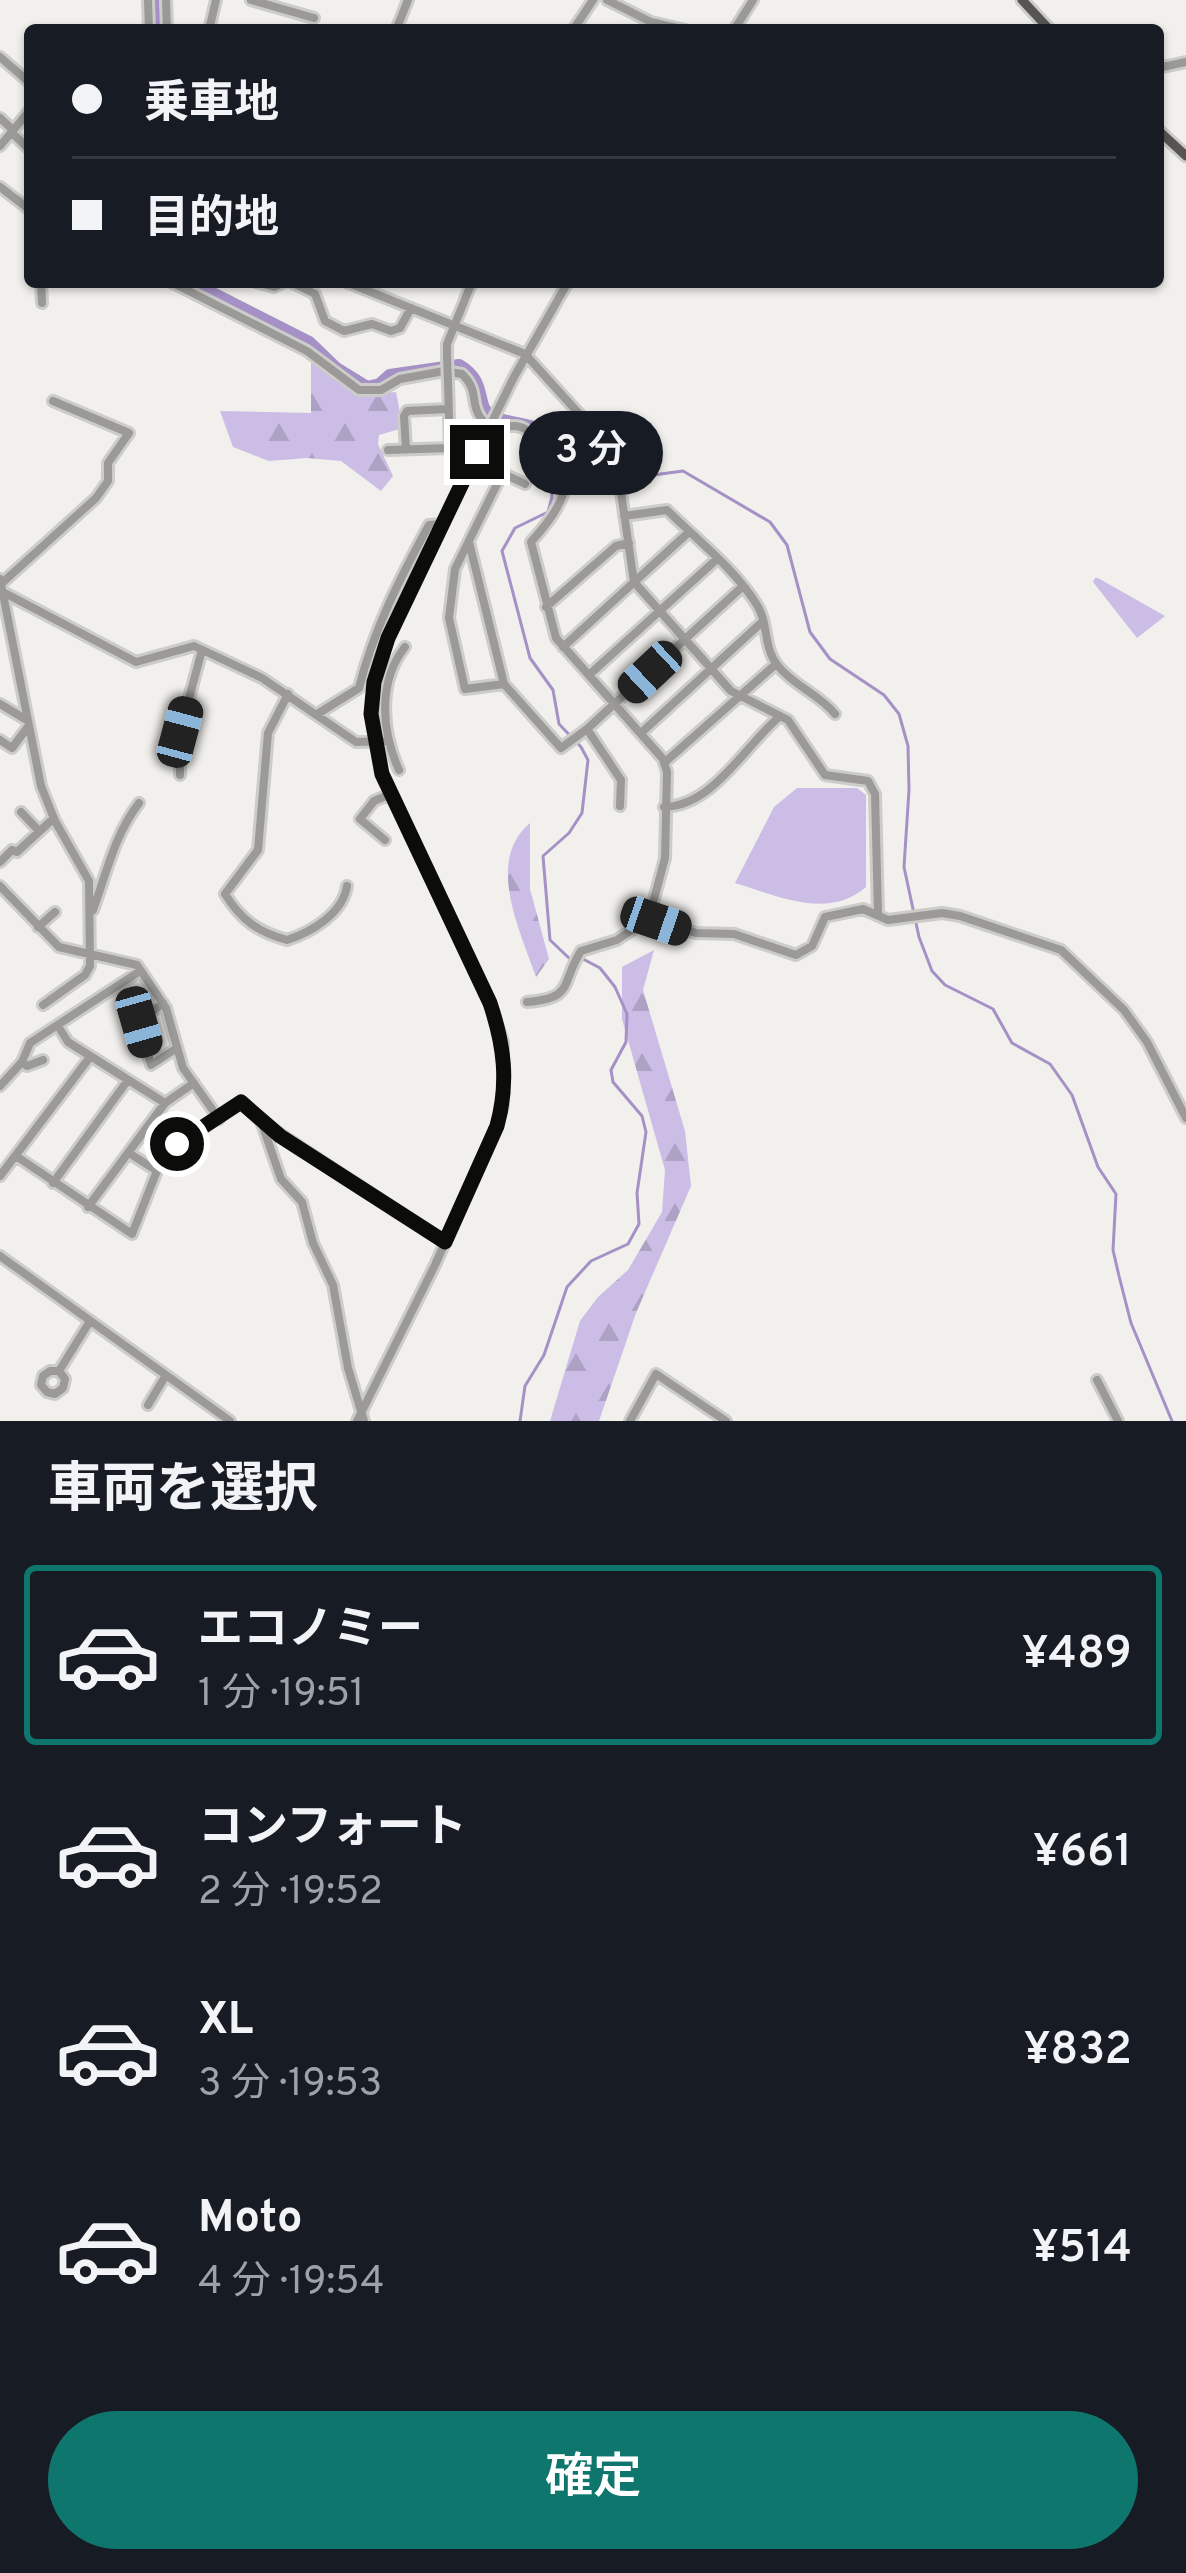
<!DOCTYPE html>
<html lang="ja">
<head>
<meta charset="utf-8">
<style>
  body { margin:0; font-family:Overpass,"Noto Sans JP",sans-serif; background:#20242c; color:#f1f3f6; height:100vh; display:flex; flex-direction:column; font-size:45px; white-space:nowrap }
  * { box-sizing:border-box; margin:0 }
  p { font-size:39px; color:#9ea1a6 }
  .icon { flex:none; width:66px; height:66px; fill:none; stroke:currentColor; stroke-width:2; stroke-linecap:round; stroke-linejoin:round }
  .map { position:relative; height:1421px; overflow:hidden }
  .drawer { display:flex; flex-direction:column; background:#171b24; flex:1 }
  .drawer>* { flex:none }
  .guide { position:absolute; left:24px; top:24px; width:1140px; height:264px; border-radius:12px; box-shadow:0 3px 9px #0004; display:grid; align-content:center; height:264px; padding:0 48px; background:#171b24 }
  .end { position:absolute; width:54px; height:54px; margin:-27px; border:15px solid #0c0c0a; background:#fff; box-shadow:0 0 0 6px #fff }
  .from { border-radius:50% }
  .bubble { position:absolute; height:84px; border-radius:42px; background:#171b24; box-shadow:0 3px 9px #0004; font-size:39px; font-weight:600; line-height:84px; text-align:center }
  .car { position:absolute; width:36px; height:72px; margin:-36px -18px; border-radius:15px; box-shadow:0 0 9px 3px #0007; background:linear-gradient(#222 24%,#8ab4d8 0 40%,#222 0 76%,#8ab4d8 0 86%,#222 0) }
  .guide b { display:flex; align-items:center; gap:42px; height:114px; font-size:45px }
  .guide b+b { border-top:3px solid #363941 }
  .guide i { width:30px; height:30px; background:#f1f3f6 }
  ul { padding:0; list-style:none }
  li { display:flex; align-items:center; gap:36px; height:180px; margin:0 24px 18px; padding:0 24px; border:6px solid transparent; border-radius:12px }
  li div { flex:1 }
  li b { display:block; font-size:45px }
  li em { font-style:normal; font-weight:600 }
  li.current { border-color:#0f766e }
  li>.icon { width:108px; height:108px; stroke-width:1.5 }
  h2 { padding:0 48px; font-size:54px; line-height:144px }
  .button { display:flex; gap:24px; margin-top:auto; padding:24px 48px }
  .button a { flex:1; height:138px; border-radius:72px; background:#0f766e; color:#fff; font-size:48px; font-weight:600; line-height:138px; text-align:center }
  .map>svg:first-child { display:block }
  .green { fill:#cbbde6 }
  .forest { fill:url(#forest-firs) }
  .lines { fill:none; stroke-linecap:round; stroke-linejoin:round }
  .stream { stroke:#a591c6; stroke-width:3 }
  .river { stroke:#a591c6; stroke-width:14 }
  .minor-casing { stroke:#ccccc8; stroke-width:14 }
  .major-casing { stroke:#ccccc8; stroke-width:15 }
  .minor { stroke:#9b9a99; stroke-width:8 }
  .major { stroke:#565552; stroke-width:9 }
  .minor-bridge-casing { stroke:#ccccc8; stroke-width:14; stroke-linecap:butt }
  .minor-bridge { stroke:#9b9a99; stroke-width:8 }
  .route { stroke:#0c0c0a; stroke-width:15 }
</style>
</head>
<body>
<div class="map">
<svg width="1186" height="1421" viewBox="0 0 1186 1421">
  <defs>
    <pattern id="forest-firs" width="22" height="20" patternUnits="userSpaceOnUse" patternTransform="scale(3)"><rect width="22" height="20" fill="#cbbde6"/><path d="M5 1l3.5 6h-7zM16 11l3.5 6h-7z" fill="#ada1c4"/></pattern>
  </defs>
  <rect width="100%" height="100%" fill="#f1f0ec"/>
  <!-- green -->
  <path class="green" d="M1095,578H1098L1165,616L1137,638L1093,582Z
    M797,788H857L866,795V887C828,920 778,896 735,883L774,807Z"/>
  <!-- forest -->
  <path class="forest" d="M311,359L355,395L396,392L403,428L379,435L378,444L393,476L381,491L341,461L307,458L269,461L233,447L220,411L311,413Z
    M530,823V889L549,959L536,977C520,930 485,861 530,823Z
    M654,950L643,990L685,1131L691,1186L636,1313L599,1421H550L580,1321L598,1297L628,1270L662,1212L665,1170L622,1019V967Z"/>
  <g class="lines">
    <!-- stream -->
    <path class="stream" d="M548,435L574,450L598,476L616,480L683,471L770,522L787,545L810,632L830,659L884,695L899,714L908,746L909,790L904,867L919,937L932,971L945,985L993,1009L1012,1043L1050,1064L1072,1095L1098,1167L1116,1194L1113,1250L1119,1276L1131,1323L1172,1421
      M548,437L552,497L548,512L515,528L502,551L530,658L553,690L559,724L581,747L588,760L582,813L569,833L543,856L550,940L569,958
      M520,1421L525,1386L544,1355L567,1287L591,1261L628,1244L639,1224L637,1193L646,1132L642,1116L613,1082L611,1070L626,1042L627,1014L615,987L600,968L583,959"/>
    <!-- river -->
    <path class="river" d="M152,0L155,30
      M189,282L309,343L336,369L367,388L380,385L390,376L459,366C487,382 474,406 490,416C508,426 528,422 548,435"/>
    <!-- minor casing -->
    <g class="minor-casing">
      <path id="minor" d="M148,0L149,30
        M166,0L167,30
        M251,0L314,18
        M607,0L651,22L685,30
        M209,30L216,0
        M396,30L408,0
        M573,30L593,0
        M734,30L753,0
        M0,57L30,83
        M1158,68L1186,62
        M0,118L13,130
        M11,132L30,150
        M0,146L30,110
        M0,187L30,210
        M41,282L42,303
        M171,282L307,351L359,390H381L400,379L444,371L462,374C479,390 470,402 480,417C500,446 531,394 541,471L559,474L566,482C563,505 546,525 531,542L556,638L663,759L667,772L665,858L649,918L617,940L581,951C560,984 575,998 527,1002
        M256,282L274,287L285,282
        M291,282L315,294L325,321L344,331L372,324L391,331L400,328L411,308
        M346,282L525,354L610,448L617,465L634,582L731,691L788,720L825,775L868,781L875,794L878,913
        M447,356V344L472,282
        M514,377L568,282
        M448,383L450,448L525,484
        M406,449L404,416L407,411L447,409
        M388,450L450,448
        M502,474L455,569L449,618L465,689L504,684
        M624,516L667,510C697,540 735,569 757,605C769,624 763,648 778,666C794,686 820,695 835,714
        M469,542L504,684L561,748L587,729L742,587
        M0,579L41,786L55,821L89,881L90,966L85,975L43,1005
        M2,583L96,498L108,481V463L129,433L53,401
        M1,591L136,662L194,646L262,678L356,742L385,741
        M546,607L616,546L629,543
        M563,647L689,532
        M589,675L717,559
        M288,694L268,733L258,850L225,894C241,920 258,932 287,940C312,932 343,913 347,886
        M0,704L25,719
        M319,713L359,688C373,631 401,576 429,525L442,524
        M587,729L621,780L620,806
        M641,733L761,623
        M0,740L12,748L27,728
        M664,763L776,664
        M399,770C382,733 377,682 405,647
        M180,775V732L202,650
        M664,807C713,806 744,747 779,717
        M21,812L39,831
        M385,840L360,819L374,801L391,794
        M0,862L12,850L17,852L54,818
        M0,886L59,947L137,965L166,1008L183,1068L219,1119
        M93,910C107,872 114,836 139,803
        M649,918L696,933L734,934L796,955L812,946L825,917L863,909L888,920L942,913L960,916L1061,950L1124,1010L1147,1042L1186,1118
        M38,927L55,912
        M163,1003L139,1022L151,1065L177,1048
        M58,1026L68,1042L165,1103L194,1083
        M22,1062L30,1043L140,971
        M0,1086L22,1062L27,1066L43,1060
        M262,1122L445,1242
        M129,1153L157,1171
        M16,1156L132,1234L157,1171L177,1144L241,1102L261,1121L281,1179L302,1202L313,1243L333,1285L348,1368L364,1421
        M0,1176L90,1057
        M53,1183L128,1080
        M88,1207L165,1103
        M0,1256L230,1421
        M59,1371L65,1379L63,1388L55,1394L47,1392L41,1385L43,1376L50,1371H59L90,1321
        M1097,1380L1118,1421
        M148,1405L166,1375
        M357,1421L435,1265L497,1126L503,1105V1042L490,1003L381,774L371,714L374,682L388,638L477,452
        M630,1421L656,1374L726,1421"/>
    </g>
    <!-- major casing -->
    <g class="major-casing">
      <path id="major" d="M1022,0L1050,30
        M1158,130L1186,156"/>
    </g>
    <!-- minor -->
    <use href="#minor" class="minor"/>
    <!-- major -->
    <use href="#major" class="major"/>
    <!-- minor-bridge casing -->
    <g class="minor-bridge-casing">
      <path id="minor-bridge" d="M447,356L448,383
        M477,452L514,377"/>
    </g>
    <!-- minor-bridge -->
    <use href="#minor-bridge" class="minor-bridge"/>
  </g>
  <g class="lines">
    <!-- route -->
    <path class="route" d="M177,1144L241,1102L280,1136L445,1242L497,1126C509,1082 504,1045 490,1003L382,774L371,714L374,682L388,638L477,452"/>
  </g>
</svg>
<i class="end from" style="left:177px;top:1144px"></i>
<i class="end" style="left:477px;top:452px"></i>
<div class="bubble" style="left:519px;top:411px;width:144px">3 分</div>
<i class="car" style="left:650px;top:672px;rotate:227deg"></i>
<i class="car" style="left:180px;top:732px;rotate:15deg"></i>
<i class="car" style="left:656px;top:921px;rotate:109deg"></i>
<i class="car" style="left:139px;top:1022px;rotate:164deg"></i>
<div class="guide">
<b><i class="from"></i>乗車地</b>
<b><i></i>目的地</b>
</div>
</div>
<section class="drawer">
<h2>車両を選択</h2>
<ul>
<li class="current"><svg class="icon" aria-label="car" viewBox="0 0 24 24"><path d="M5 17H2v-5l4-1 3-4h7l3 4 3 1v5h-3M9 17h6M6 11h13"/><circle cx="7" cy="17" r="2"/><circle cx="17" cy="17" r="2"/></svg><div><b>エコノミー</b><p>1 分 · 19:51</p></div><em>¥489</em></li>
<li><svg class="icon" aria-label="car" viewBox="0 0 24 24"><path d="M5 17H2v-5l4-1 3-4h7l3 4 3 1v5h-3M9 17h6M6 11h13"/><circle cx="7" cy="17" r="2"/><circle cx="17" cy="17" r="2"/></svg><div><b>コンフォート</b><p>2 分 · 19:52</p></div><em>¥661</em></li>
<li><svg class="icon" aria-label="car" viewBox="0 0 24 24"><path d="M5 17H2v-5l4-1 3-4h7l3 4 3 1v5h-3M9 17h6M6 11h13"/><circle cx="7" cy="17" r="2"/><circle cx="17" cy="17" r="2"/></svg><div><b>XL</b><p>3 分 · 19:53</p></div><em>¥832</em></li>
<li><svg class="icon" aria-label="car" viewBox="0 0 24 24"><path d="M5 17H2v-5l4-1 3-4h7l3 4 3 1v5h-3M9 17h6M6 11h13"/><circle cx="7" cy="17" r="2"/><circle cx="17" cy="17" r="2"/></svg><div><b>Moto</b><p>4 分 · 19:54</p></div><em>¥514</em></li>
</ul>
<div class="button"><a>確定</a></div>
</section>
</body>
</html>
